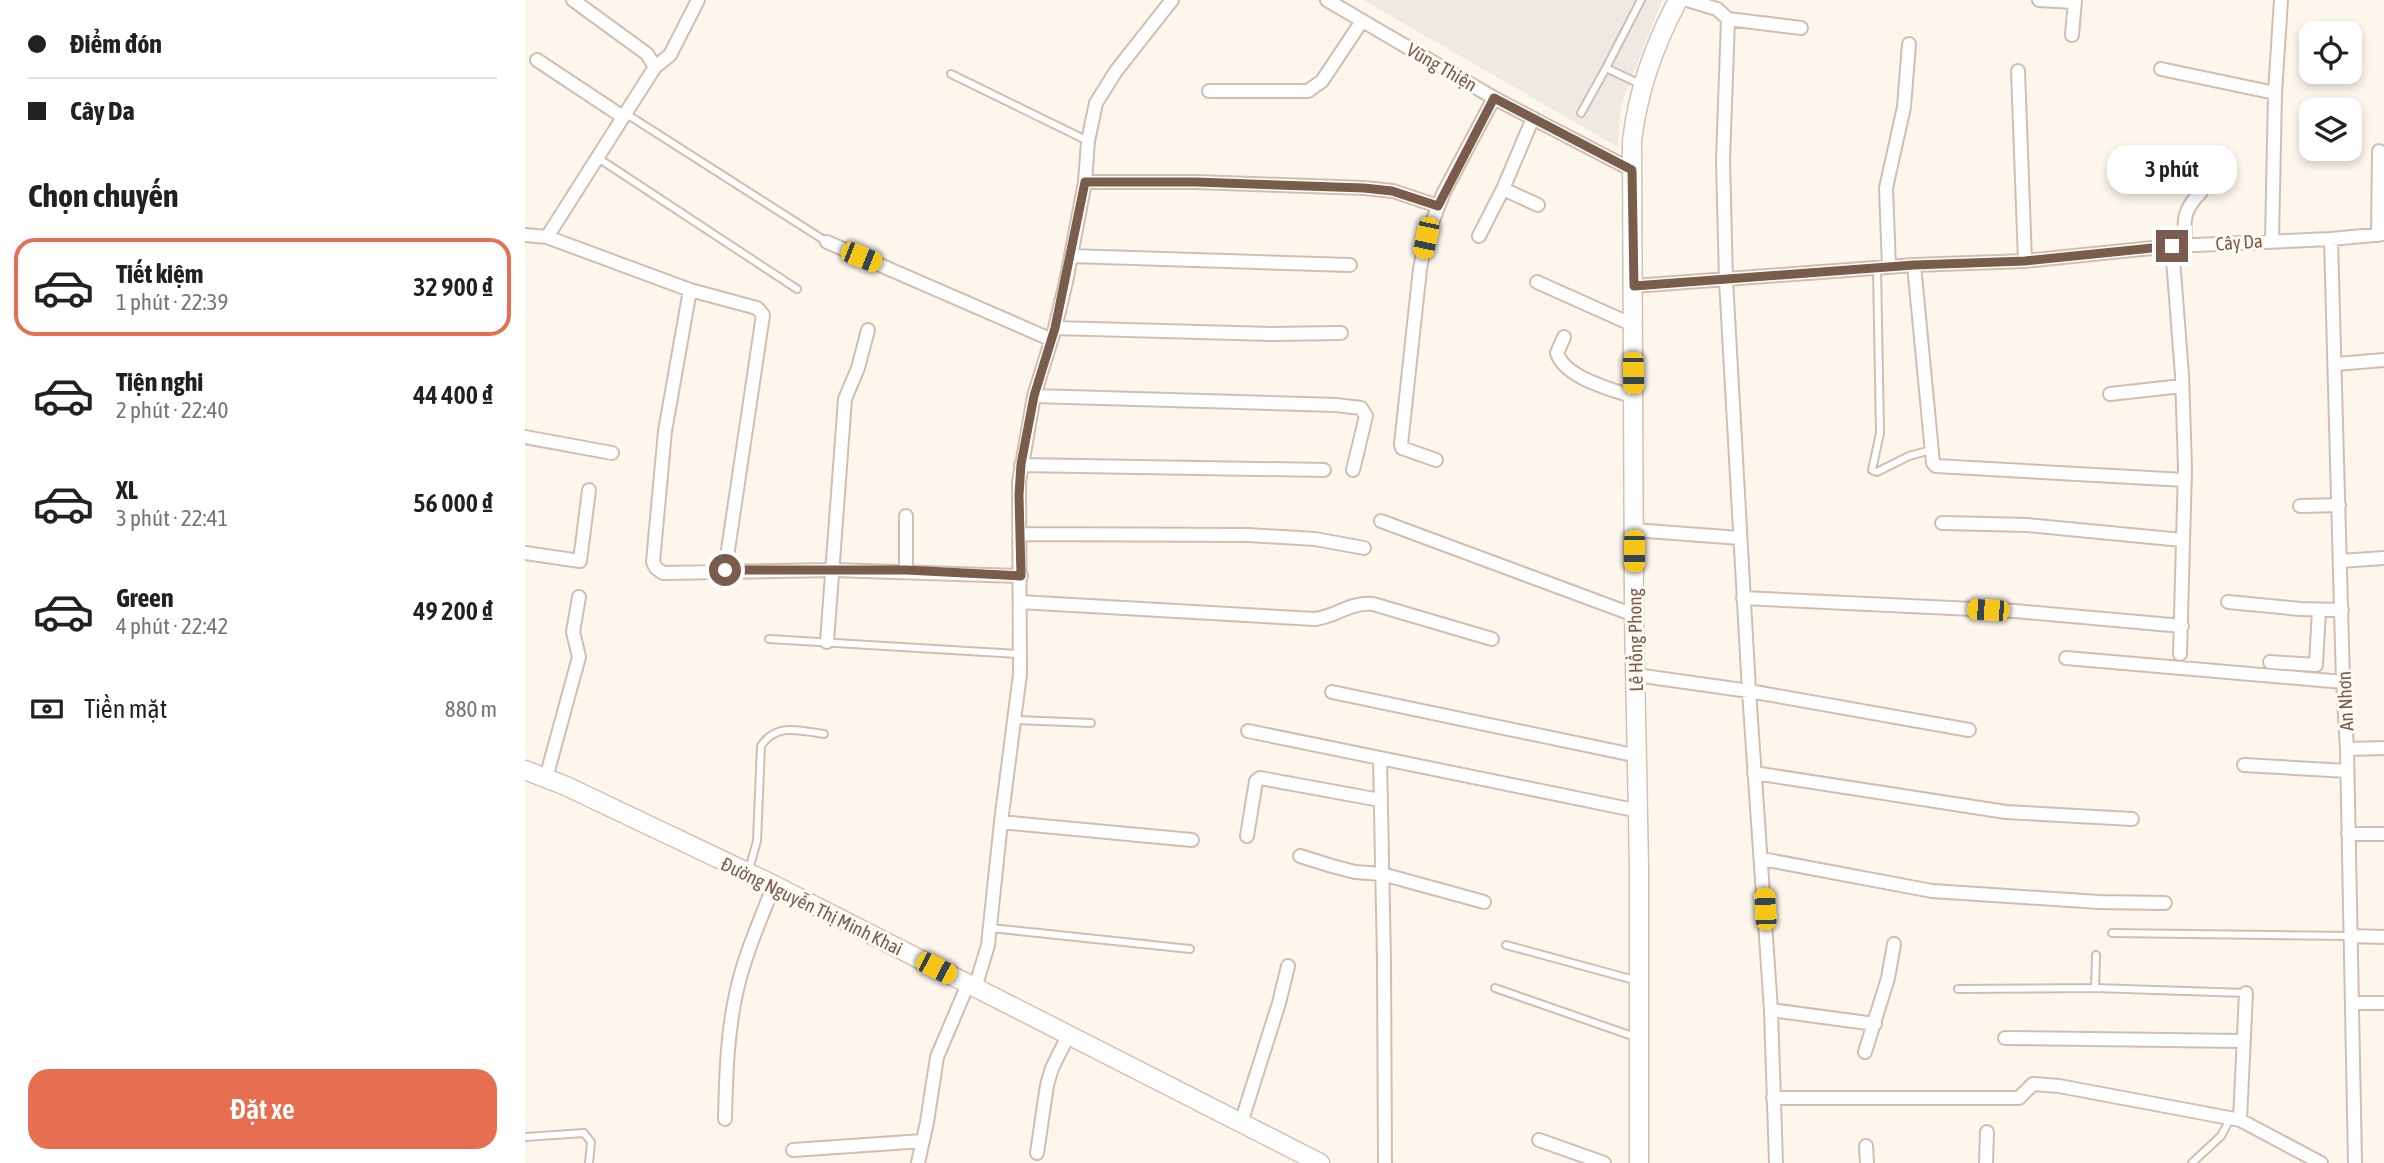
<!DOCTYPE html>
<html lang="vi">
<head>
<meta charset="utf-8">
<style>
  body { margin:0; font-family:"Asap Condensed",sans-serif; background:#f6f6f6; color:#202124; height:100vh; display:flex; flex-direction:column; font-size:26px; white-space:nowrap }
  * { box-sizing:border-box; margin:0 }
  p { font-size:23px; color:#757577 }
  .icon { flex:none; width:38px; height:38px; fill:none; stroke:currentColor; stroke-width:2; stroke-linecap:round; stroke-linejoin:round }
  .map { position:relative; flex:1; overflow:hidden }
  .side { display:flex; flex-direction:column; background:#fff; width:525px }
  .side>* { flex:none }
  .top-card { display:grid; align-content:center; height:154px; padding:0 28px; background:#fff }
  .fabs { position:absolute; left:1774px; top:21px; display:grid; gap:14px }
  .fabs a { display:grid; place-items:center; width:63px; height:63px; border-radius:14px; background:#fff; box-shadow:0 4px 10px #0003; font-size:35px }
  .end { position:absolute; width:32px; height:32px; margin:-16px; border:9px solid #7a5c4d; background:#fff; box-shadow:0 0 0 4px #fff }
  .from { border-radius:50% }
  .bubble { position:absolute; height:49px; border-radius:21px; background:#fff; box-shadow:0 4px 10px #0003; font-size:23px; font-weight:600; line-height:49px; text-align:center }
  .car { position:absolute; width:21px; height:42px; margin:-21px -10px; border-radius:9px; box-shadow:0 0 5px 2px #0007; background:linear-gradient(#f5c518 24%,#345 0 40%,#f5c518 0 76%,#345 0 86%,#f5c518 0) }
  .top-card b { display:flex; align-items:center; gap:24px; height:66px; font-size:26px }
  .top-card b+b { border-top:2px solid #e0e0e0 }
  .top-card i { width:18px; height:18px; background:#202124 }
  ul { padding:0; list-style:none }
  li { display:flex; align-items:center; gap:21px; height:98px; margin:0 14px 10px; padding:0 14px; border:4px solid transparent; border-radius:21px }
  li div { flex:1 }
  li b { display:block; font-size:26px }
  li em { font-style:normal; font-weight:600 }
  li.selected { border-color:#e76f51 }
  li>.icon { width:63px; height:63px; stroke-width:1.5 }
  h2 { padding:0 28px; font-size:32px; line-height:84px }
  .pay { display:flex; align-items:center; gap:18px; height:77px; padding:0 28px; font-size:26px }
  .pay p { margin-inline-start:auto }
  .primary-button { display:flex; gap:14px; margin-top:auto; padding:14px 28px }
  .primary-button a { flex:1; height:80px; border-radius:21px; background:#e76f51; color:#fff; font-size:28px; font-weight:600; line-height:80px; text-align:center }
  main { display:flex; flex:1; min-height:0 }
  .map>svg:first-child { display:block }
  .industrial { fill:#efe9e4 }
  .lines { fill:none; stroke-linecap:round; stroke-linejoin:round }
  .lane-casing { stroke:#d1beb0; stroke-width:10 }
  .street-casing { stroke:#d1beb0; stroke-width:16 }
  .secondary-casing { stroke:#d6c0b0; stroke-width:21 }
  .lane { stroke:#fff; stroke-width:6 }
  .street { stroke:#fff; stroke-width:12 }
  .secondary { stroke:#fff; stroke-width:18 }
  .route { stroke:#7a5c4d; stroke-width:9 }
  .labels { text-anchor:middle; stroke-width:6; stroke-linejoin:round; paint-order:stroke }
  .street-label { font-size:19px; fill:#7a5c4d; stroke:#fffaf3 }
</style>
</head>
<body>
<main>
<section class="side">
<div class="top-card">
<b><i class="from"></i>Điểm đón</b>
<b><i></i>Cây Da</b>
</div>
<h2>Chọn chuyến</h2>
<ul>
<li class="selected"><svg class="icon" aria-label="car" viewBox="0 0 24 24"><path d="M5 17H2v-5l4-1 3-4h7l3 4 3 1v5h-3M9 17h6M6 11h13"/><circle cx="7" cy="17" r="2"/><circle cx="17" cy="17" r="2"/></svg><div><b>Tiết kiệm</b><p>1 phút · 22:39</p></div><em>32 900 ₫</em></li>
<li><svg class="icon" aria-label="car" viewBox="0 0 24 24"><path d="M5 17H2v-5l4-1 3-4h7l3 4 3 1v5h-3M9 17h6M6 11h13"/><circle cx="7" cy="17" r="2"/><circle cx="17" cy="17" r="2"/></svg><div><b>Tiện nghi</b><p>2 phút · 22:40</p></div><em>44 400 ₫</em></li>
<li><svg class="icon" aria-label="car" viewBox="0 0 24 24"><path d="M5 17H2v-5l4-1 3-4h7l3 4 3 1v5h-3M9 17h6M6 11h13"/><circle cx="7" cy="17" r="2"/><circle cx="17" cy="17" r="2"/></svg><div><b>XL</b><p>3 phút · 22:41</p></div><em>56 000 ₫</em></li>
<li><svg class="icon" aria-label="car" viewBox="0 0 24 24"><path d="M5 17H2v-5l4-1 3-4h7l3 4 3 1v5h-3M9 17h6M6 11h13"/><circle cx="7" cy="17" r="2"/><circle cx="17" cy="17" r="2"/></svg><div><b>Green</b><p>4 phút · 22:42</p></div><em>49 200 ₫</em></li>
</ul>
<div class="pay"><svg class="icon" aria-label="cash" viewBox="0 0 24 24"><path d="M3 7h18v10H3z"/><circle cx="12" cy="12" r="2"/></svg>Tiền mặt<p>880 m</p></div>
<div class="primary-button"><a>Đặt xe</a></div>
</section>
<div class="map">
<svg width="1859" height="1163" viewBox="0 0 1859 1163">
  <rect width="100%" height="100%" fill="#fdf6ec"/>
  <!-- industrial -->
  <path class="industrial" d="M838,0H1137L1096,105L1093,147Z"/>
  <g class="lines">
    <!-- lane casing -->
    <g class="lane-casing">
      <path id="lane" d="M426,74L563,141
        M1115,84L1081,68L1116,0
        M100,113L302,242
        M1056,113L1081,68
        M73,158L272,289
        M1352,268L1355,433L1347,470L1352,472L1384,456L1406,450
        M244,639L494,654
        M489,720L566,723
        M224,869L232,841L236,746C252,722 274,731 299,734
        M466,928L665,949
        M1587,933L1825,936
        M981,945L1113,981
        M970,988L1113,1038
        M1570,988L1571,955
        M1433,989L1570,988L1721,993
        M0,1137L59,1133L66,1142L64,1163
        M1667,1163L1696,1136L1706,1117"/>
    </g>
    <!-- street casing -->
    <g class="street-casing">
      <path id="street" d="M802,0L969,98L1107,170
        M1162,0L1192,9L1203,19L1198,160L1201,280L1224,691L1246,1010L1251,1163
        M1514,0L1549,2
        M1203,19L1276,28
        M1547,35L1550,0
        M12,60L98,117
        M130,67L145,55L173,0
        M1636,69L1750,93
        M1493,71L1500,261
        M684,91H783L797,81L837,21
        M560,182H672L839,188L868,191L913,206
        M978,189L1013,205
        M0,235L22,237L165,290L232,308L238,315L200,570
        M1853,235L1854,151
        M954,236L978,189L1008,118
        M22,237L130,67L122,54L48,0
        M1806,239L1818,682L1822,749L1830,1163
        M1747,240L1750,93L1756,0
        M302,242L525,339
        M1647,246L1657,375L1660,468L1655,654
        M1660,246C1659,220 1657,211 1676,192
        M546,256L825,265
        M1389,265L1408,463L1411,466L1660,480
        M1364,267L1361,188L1379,107L1384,44
        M1012,282L1108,325
        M1109,286L1389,265L1500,261L1647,246L1806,239L1859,234
        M165,290L140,431L128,562L131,568L138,573L309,570L496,576
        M530,328L746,334L816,333
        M1039,337L1032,353C1040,378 1086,389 1109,397
        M1811,364L1859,360
        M1585,394L1657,386
        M509,396L811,405L836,408L841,416L828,470
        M0,437L87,453
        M911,460L877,448L876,444L895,269L901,238L919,192L969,98
        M496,465L799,470
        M1775,506L1814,505
        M381,516V570
        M856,521L1109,615
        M1417,523L1502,525L1657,540
        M1109,530L1215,538
        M496,534L723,535L790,539L839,548
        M0,553L55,561L64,490
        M1815,561L1859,558
        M1218,598L1490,611L1657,626
        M495,602L790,619C813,616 824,602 848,604L967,639
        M1703,602L1775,609L1817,610
        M302,642L320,399L333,368L343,330
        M1541,658L1818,682
        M1745,662L1791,665L1794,610
        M1111,675L1224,691L1444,730
        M807,692L1113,756
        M723,731L1114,811
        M1822,749L1859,748
        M855,758L859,961L860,1163
        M1719,765L1822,771
        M1229,773L1481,812L1607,819
        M21,778L54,657L48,632L54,597
        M476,822L667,840
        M1823,834H1859
        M722,836L731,781L735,778L855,800
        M775,856L807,866L830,872L857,874L959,902
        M1237,859L1407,891L1574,902L1640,903
        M1825,936L1859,937
        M450,988L463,945L476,822L495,674L494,482L509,396L530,328L541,282L560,182L563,141L571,103L591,71L647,0
        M1827,1003H1859
        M1246,1010L1350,1024
        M1480,1038L1718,1041
        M1340,1052L1363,978L1369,944
        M1248,1098H1494L1508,1084L1534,1086L1715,1120L1796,1163
        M200,1119C201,1077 202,1035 211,994C219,956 235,921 249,885
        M1715,1120L1721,993
        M716,1123L754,1003L763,966
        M1014,1140L1079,1163
        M1341,1146L1342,1163
        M268,1150L398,1141
        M512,1153L522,1085L527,1068L543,1036
        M393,1163L402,1122L412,1057L443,984
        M1461,1163L1462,1132"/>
    </g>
    <!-- secondary casing -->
    <g class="secondary-casing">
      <path id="secondary" d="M0,770L41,786L249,885L795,1163
        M1114,1163V866L1109,615L1107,141C1113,90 1129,46 1153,0"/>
    </g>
    <!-- lane -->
    <use href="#lane" class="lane"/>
    <!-- street -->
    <use href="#street" class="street"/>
    <!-- secondary -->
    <use href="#secondary" class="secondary"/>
  </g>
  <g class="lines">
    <!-- route -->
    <path class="route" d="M200,570H381L496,576L494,495L496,464L509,396L530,328L560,182H671L839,188L867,191L913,206L969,98L1107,170L1109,286L1389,265L1500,261L1647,246"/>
  </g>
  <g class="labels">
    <!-- street labels -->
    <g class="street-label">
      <text transform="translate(917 67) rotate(30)" y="7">Vũng Thiện</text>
      <text transform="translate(1714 242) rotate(-4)" y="7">Cây Da</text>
      <text transform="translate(1110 640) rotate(-91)" y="7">Lê Hồng Phong</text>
      <text transform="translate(1820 701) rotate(-93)" y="7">An Nhơn</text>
      <text transform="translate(287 906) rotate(26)" y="7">Đường Nguyễn Thị Minh Khai</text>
    </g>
  </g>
</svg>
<div class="fabs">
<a><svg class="icon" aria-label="locate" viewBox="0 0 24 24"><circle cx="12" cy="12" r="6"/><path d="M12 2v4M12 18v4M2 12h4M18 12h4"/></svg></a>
<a><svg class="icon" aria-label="layers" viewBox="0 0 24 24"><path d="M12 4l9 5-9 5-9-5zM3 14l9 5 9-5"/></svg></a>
</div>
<i class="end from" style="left:200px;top:570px"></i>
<i class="end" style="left:1647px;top:246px"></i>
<div class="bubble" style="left:1582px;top:145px;width:130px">3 phút</div>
<i class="car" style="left:901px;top:238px;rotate:192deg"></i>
<i class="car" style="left:336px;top:257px;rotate:112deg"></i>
<i class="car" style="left:1108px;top:373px;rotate:179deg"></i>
<i class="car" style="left:1109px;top:551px;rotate:180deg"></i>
<i class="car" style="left:1463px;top:610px;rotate:273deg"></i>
<i class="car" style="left:1240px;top:909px;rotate:357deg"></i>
<i class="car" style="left:411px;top:968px;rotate:117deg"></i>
</div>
</main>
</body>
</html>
